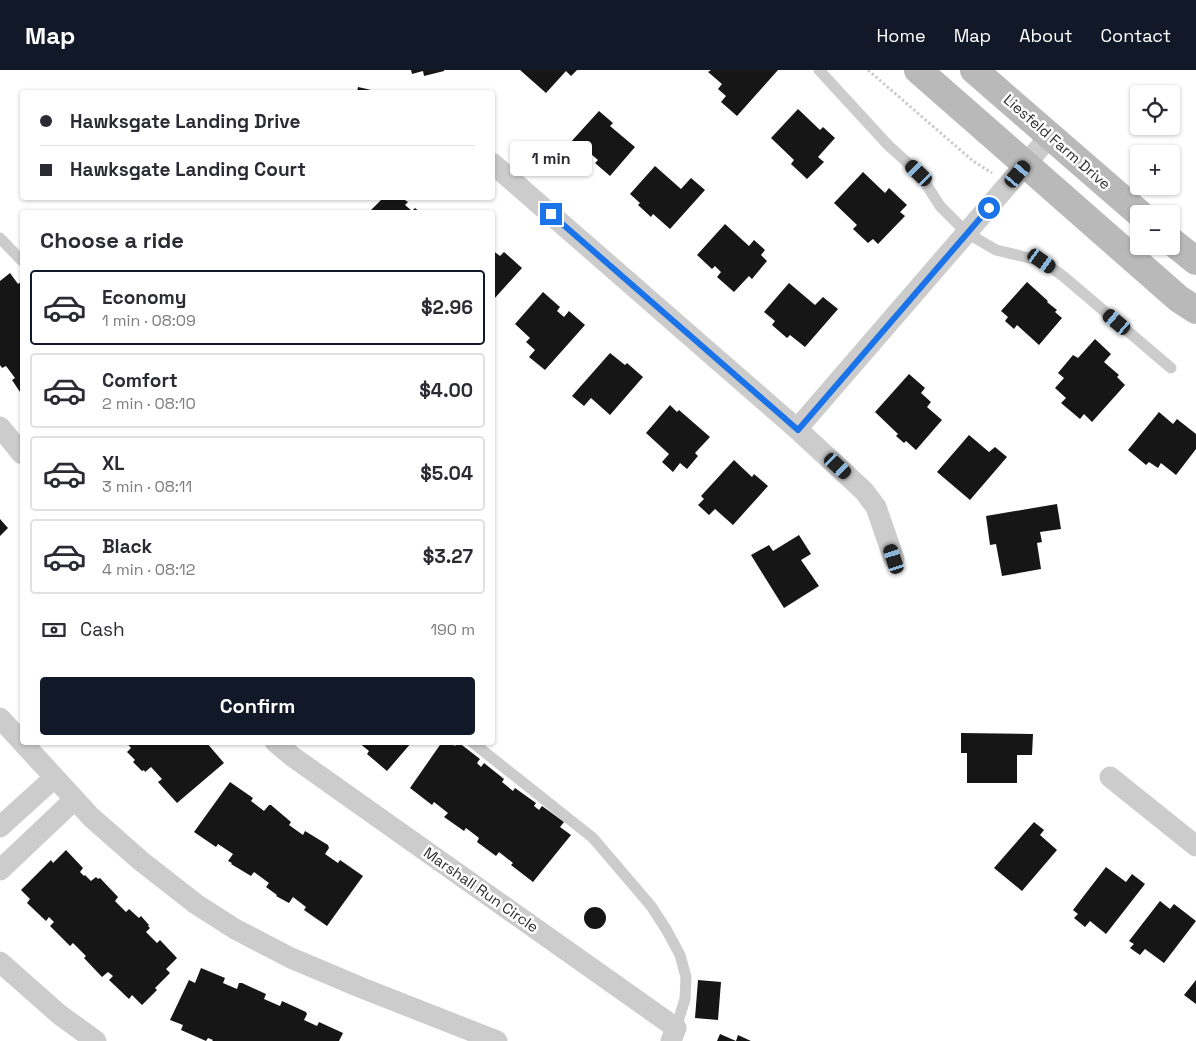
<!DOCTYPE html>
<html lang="en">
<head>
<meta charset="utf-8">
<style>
  body { margin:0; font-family:"Space Grotesk",sans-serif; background:#f7f7f7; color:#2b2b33; height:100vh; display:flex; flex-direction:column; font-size:19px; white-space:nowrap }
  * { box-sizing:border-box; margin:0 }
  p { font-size:16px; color:#7c7c81 }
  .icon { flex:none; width:28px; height:28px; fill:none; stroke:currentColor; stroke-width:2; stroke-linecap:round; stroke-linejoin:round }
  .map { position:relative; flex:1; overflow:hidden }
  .panel { position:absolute; left:20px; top:140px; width:475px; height:535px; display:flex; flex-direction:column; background:#fff; border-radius:5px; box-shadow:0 1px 4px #0004 }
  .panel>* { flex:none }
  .top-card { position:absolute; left:20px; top:20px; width:475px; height:110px; border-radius:5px; box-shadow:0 1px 4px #0004; display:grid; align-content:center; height:110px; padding:0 20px; background:#fff }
  .fabs { position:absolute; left:1130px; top:15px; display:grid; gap:10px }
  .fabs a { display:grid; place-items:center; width:50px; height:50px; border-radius:5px; background:#fff; box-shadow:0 1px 4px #0004; font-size:25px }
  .end { position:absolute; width:22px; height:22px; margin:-11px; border:6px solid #1a73e8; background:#fff; box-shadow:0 0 0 2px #fff }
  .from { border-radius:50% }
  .bubble { position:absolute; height:35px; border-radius:5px; background:#fff; box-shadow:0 1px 4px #0004; font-size:16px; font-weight:600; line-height:35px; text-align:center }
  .car { position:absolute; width:15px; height:30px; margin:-15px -8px; border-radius:6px; box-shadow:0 0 4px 1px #0007; background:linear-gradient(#222 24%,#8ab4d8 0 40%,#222 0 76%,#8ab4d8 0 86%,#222 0) }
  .top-card b { display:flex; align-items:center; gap:18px; height:48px; font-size:19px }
  .top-card b+b { border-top:1px solid #e1e1e2 }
  .top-card i { width:12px; height:12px; background:#2b2b33 }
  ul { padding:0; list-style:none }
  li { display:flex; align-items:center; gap:15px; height:75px; margin:0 10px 8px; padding:0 10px; border:2px solid #e1e1e2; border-radius:5px }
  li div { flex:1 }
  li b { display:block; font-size:19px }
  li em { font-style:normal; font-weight:600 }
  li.active { border-color:#111827 }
  li>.icon { width:45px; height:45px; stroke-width:1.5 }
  h2 { padding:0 20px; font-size:22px; line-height:60px }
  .pay { display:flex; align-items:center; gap:12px; height:55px; padding:0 20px; font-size:19px }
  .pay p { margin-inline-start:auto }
  .button { display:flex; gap:10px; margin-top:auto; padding:10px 20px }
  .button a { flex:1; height:58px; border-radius:5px; background:#111827; color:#fff; font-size:20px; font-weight:600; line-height:58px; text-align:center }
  header { display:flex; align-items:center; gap:30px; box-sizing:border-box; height:70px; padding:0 25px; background:#111827; color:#fff }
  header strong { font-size:24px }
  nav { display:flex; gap:28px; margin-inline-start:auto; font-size:18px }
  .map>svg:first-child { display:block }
  .building { fill:#161616 }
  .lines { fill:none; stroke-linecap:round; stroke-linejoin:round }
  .path { stroke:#ccc; stroke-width:3; stroke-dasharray:2.5 2.5; stroke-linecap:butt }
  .lane { stroke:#ccc; stroke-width:11 }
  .street { stroke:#ccc; stroke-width:21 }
  .secondary { stroke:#b9b9b9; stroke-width:28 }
  .route { stroke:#1a73e8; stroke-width:6 }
  .labels { text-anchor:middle; stroke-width:5; stroke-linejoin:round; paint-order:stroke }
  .street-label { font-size:15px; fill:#2f2f2f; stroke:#fff }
</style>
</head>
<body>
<header>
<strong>Map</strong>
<nav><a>Home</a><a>Map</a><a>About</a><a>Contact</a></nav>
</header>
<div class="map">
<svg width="1196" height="971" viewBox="0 0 1196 971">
  <rect width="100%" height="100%" fill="#fff"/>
  <!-- building -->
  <path class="building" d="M411,0H444V1L424,6L423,1L412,4Z
    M520,0H577L571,6L566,1L546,23Z
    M711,0H778L737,46L721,32L726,26L718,19L722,14L708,2Z
    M358,17L380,22H357Z
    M798,39L820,60L823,57L835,68L818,87L824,92L807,109L791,94L794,90L771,68Z
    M599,41L613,53L610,56L635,77L610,106L595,93L598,90L591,84L587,89L569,74Z
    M655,96L681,119L691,108L705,120L670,159L653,144L651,147L638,135L640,133L630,124Z
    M863,102L885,123L889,118L907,135L900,142L905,146L878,174L873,169L868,173L853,159L857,155L834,133Z
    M383,128H402L408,132L405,135L412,141L415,138L420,142H369Z
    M725,154L749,176L754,170L765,180L761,185L767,191L752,209L749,206L734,222L717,207L721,202L715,196L712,199L697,185Z
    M492,180L500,186L504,182L522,198L494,229L492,227Z
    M10,203L18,214L22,211V325L12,310L15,308L6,296L2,298L0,295V211Z
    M1027,212L1048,231L1047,232L1057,240L1055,242L1062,248L1039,275L1017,255L1014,259L1005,251L1008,247L1001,241Z
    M789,213L815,235L823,227L838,239L805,277L790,265L787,268L772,255L775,251L764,242Z
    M543,222L560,237L557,241L564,247L569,241L585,255L545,300L529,287L535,280L526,272L530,268L515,254Z
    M1095,269L1111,284L1104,292L1119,305L1117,307L1125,315L1092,352L1084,344L1080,349L1061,333L1066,328L1055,318L1064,308L1058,303L1073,285L1078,288Z
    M610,283L625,295L627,293L643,307L610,345L591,328L584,336L572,326Z
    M909,304L925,318L921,323L931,332L927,337L942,350L916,380L906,371L904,373L896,366L898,364L875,342Z
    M670,335L677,342L679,340L710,367L695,383L698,386L687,399L680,393L673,402L662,392L669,384L646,363Z
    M1159,342L1173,354L1177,349L1196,364V379L1176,405L1161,393L1158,398L1149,392L1146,395L1128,380Z
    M969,365L989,382L995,377L1007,387L970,430L937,402Z
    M734,390L752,407L754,404L768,416L733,455L715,439L709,445L698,435L704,429L701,426Z
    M1057,434L1061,459L1040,462L1042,472L1037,473L1041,499L1002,506L996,474L990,475L986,446Z
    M0,449L8,458L0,466Z
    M799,465L811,484L801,490L819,516L784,538L751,485L769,475L773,481Z
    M961,663L1033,664L1032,685H1017V713H967V683H961Z
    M126,672H199L201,675L206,672L224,693L177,733L158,712L162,709L151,697L145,702L144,700L142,701L133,692L135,690L127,682L131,678Z
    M358,672H412L387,701L367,684L369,681Z
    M442,672H451L455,676L458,672L480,689L477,693L481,697L484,693L504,709L502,712L513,721L515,718L536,733L534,736L539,740L542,736L564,752L560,757L571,765L533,812L511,795L513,793L499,782L496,786L477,772L479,768L466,758L464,761L444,747L448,743L434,732L432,735L410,718Z
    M230,712L253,728L251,731L264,741L269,735H271L291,752L289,755L303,765L305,761L328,775L329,778L325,784L338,793L340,790L363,806L327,856L304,840L306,837L293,827L289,833L276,826L277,825L266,817L269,813L254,802L251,806L231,794L232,793L228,791L233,784L218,774L216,777L194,762Z
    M1034,752L1044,760L1040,765L1057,780L1022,821L994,798Z
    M66,780L83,798L80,802L84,806L85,805L91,811L96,807L98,809L100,808L118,827L115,831L126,842L129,839L139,848L141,846L149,855L148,856L150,858L146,862L157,873L160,870L177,888L166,899L170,903L155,918L157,920L142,935L132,925L129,929L109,910L113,906L108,902L102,907L84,888L86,886L73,873L70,876L50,856L54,852L49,847L46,851L27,833L30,829L21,820L51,790L53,793Z
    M1106,797L1126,812L1132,804L1145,814L1106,864L1090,851L1085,857L1074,848L1078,844L1073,840Z
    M1160,831L1170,839L1174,834L1196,851L1164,893L1145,879L1140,885L1130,878L1134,874L1129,871Z
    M584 848a11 11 0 1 1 22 0a11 11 0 1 1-22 0Z
    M201,898L225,908L223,913L237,919L239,913H242L266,924L264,929L280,936L282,931L306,942L307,944L304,950L317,956L319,952L343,963L339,971H212L213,970L208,968L206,971L181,960L183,955L170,950L189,910L195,913Z
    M698,910L721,912L718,950L695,948Z
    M1196,910V934L1184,925Z
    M720,964L736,971L738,965L751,971H717Z"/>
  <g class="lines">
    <!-- path -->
    <path class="path" d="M868,0L973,91L992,103"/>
    <!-- lane -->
    <path class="lane" d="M819,0L888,75L919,103L940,136L967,163L996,180L1042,191L1063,206L1171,298
      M0,168L22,191
      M472,672L593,768L651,836L666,859L680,885L686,907L685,929L676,958"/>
    <!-- street -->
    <path class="street" d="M492,93L797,359L864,421L876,437L894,489
      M0,357L22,384
      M797,359L1050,66
      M0,648L91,747L141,791L196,834L235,859L291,888L362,918L497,971
      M275,672L293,687L676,958L671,971
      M1110,707L1196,776
      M0,757L54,708
      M0,800L74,730
      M0,892L60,945L96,971"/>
    <!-- secondary -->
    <path class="secondary" d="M918,0L1179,229L1196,240
      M974,0L1140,144
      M1171,171L1196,191"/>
  </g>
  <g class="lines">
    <!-- route -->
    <path class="route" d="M551,144L798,360L989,138"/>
  </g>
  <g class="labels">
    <!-- street labels -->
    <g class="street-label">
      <text transform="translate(1057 72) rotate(41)" y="5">Liesfeld Farm Drive</text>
      <text transform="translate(481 820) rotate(35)" y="5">Marshall Run Circle</text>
    </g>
  </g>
</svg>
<div class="fabs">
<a><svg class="icon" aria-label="locate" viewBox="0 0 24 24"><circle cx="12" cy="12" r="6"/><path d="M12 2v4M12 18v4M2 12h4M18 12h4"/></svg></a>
<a>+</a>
<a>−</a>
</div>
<i class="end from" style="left:989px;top:138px"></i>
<i class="end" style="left:551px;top:144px"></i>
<div class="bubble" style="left:510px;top:71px;width:82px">1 min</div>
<i class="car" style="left:919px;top:103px;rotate:314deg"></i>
<i class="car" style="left:1018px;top:104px;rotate:40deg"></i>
<i class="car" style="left:1042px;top:191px;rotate:125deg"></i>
<i class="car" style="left:1117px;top:252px;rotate:310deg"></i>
<i class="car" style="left:838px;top:396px;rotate:133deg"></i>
<i class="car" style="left:894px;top:489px;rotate:342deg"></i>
<div class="top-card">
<b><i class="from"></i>Hawksgate Landing Drive</b>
<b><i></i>Hawksgate Landing Court</b>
</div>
<section class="panel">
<h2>Choose a ride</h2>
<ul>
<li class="active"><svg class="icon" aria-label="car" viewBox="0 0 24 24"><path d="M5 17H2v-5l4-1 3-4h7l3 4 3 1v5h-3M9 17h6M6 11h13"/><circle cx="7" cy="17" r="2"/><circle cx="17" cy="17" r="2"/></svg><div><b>Economy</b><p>1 min · 08:09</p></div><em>$2.96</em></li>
<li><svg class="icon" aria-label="car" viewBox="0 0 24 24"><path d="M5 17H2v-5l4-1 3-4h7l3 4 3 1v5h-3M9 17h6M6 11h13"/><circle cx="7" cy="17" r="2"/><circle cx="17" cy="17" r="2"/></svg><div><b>Comfort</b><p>2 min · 08:10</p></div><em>$4.00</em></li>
<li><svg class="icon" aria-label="car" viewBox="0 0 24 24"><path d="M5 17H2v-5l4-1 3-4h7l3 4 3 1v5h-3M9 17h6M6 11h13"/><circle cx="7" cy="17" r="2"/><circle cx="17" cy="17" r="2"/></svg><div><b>XL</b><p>3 min · 08:11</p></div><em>$5.04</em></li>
<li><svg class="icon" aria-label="car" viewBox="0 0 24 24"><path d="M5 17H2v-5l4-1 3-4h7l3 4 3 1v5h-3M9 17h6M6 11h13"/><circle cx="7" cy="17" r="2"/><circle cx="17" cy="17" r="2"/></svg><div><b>Black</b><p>4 min · 08:12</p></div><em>$3.27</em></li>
</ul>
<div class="pay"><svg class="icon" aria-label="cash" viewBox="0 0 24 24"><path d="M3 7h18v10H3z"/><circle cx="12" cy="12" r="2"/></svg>Cash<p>190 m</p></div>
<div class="button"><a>Confirm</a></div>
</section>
</div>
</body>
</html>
